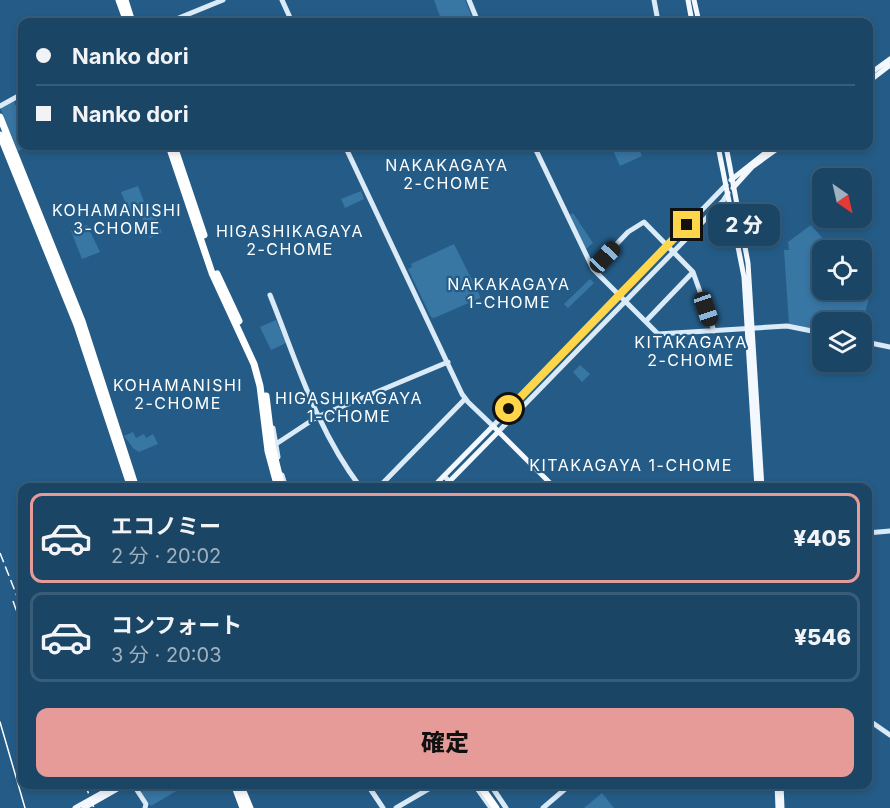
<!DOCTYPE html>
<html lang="ja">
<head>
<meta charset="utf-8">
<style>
  body { margin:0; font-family:Inter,"Noto Sans JP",sans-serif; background:#284f6e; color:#f1f3f6; height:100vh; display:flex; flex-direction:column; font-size:22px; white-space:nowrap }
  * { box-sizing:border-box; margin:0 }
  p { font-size:20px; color:#a0b1bf }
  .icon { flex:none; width:33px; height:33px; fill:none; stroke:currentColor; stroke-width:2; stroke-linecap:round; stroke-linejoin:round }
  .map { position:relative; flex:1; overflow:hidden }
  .details { position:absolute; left:18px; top:483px; width:854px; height:306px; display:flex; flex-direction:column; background:#1b4565; border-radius:12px; box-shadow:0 3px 9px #0003,0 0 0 2px #395d79 }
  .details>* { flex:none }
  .banner { position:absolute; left:18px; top:18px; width:855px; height:132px; border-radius:12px; box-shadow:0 3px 9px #0003,0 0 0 2px #395d79; display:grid; align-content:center; height:132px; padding:0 18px; background:#1b4565 }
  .needle { width:39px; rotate:146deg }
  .fabs { position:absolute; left:812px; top:168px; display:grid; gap:12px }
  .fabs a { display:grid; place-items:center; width:60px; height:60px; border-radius:12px; background:#1b4565; box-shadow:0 3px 9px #0003,0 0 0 2px #395d79; font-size:30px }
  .end { position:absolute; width:27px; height:27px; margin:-14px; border:8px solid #ffd54a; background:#111; box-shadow:0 0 0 3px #111 }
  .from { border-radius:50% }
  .bubble { position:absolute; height:42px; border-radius:12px; background:#1b4565; box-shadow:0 3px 9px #0003,0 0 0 2px #395d79; font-size:20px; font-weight:800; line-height:42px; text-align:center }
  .car { position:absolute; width:18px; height:36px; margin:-18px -9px; border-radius:8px; box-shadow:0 0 4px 2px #0007; background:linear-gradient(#222 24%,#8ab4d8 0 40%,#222 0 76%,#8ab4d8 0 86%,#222 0) }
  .banner b { display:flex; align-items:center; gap:21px; height:57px; font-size:22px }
  .banner b+b { border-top:2px solid #395d79 }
  .banner i { width:15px; height:15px; background:#f1f3f6 }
  ul { padding:10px 0 0; list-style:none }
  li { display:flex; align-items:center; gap:18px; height:90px; margin:0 12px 9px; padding:0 6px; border:3px solid #395d79; border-radius:12px }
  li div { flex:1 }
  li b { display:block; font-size:22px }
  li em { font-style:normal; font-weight:800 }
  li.on { border-color:#e69b98 }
  li>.icon { width:54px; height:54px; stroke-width:1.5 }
  .action { display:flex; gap:12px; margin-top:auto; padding:12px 18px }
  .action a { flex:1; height:69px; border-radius:12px; background:#e69b98; color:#111; font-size:24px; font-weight:800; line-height:69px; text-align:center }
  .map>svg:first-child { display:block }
  .green { fill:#3876a4 }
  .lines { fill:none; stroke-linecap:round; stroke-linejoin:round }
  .secondary { stroke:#daeaf7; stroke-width:5 }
  .primary { stroke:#f2f8fe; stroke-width:5 }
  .highway { stroke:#fff; stroke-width:7 }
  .tram { stroke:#fff; stroke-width:1.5 }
  .rail { stroke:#fff; stroke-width:1.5; stroke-dasharray:10 4.5; stroke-linecap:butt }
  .route { stroke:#ffd54a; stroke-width:8 }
  .labels { text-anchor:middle; stroke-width:4.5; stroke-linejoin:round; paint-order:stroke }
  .neighbourhood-label { font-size:16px; letter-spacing:1.5px; fill:#fff; stroke:#245c87 }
</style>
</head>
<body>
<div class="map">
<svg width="890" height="808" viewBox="0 0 890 808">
  <rect width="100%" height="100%" fill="#245c87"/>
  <!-- green -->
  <path class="green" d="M434,0H465L474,22H442Z
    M14,101L22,122V146H31L18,151L0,107Z
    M611,146H647L639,149L642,156L620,166Z
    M138,186L147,210L153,209L162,233L150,238L139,211L123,215L121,210L127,207L121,192Z
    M361,191L364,199L345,208L341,199Z
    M573,213L593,243L586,249L570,215Z
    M87,225L100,252L82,259L71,231Z
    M811,225L833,250H822V290H861V288L869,298L864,317L834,311L832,322H822V331L789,325L784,250H789L788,242Z
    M454,244L480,296V298L434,318L431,317L408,269L412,267L411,264Z
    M590,279L594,283L568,308L564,304Z
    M276,320L286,343L271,350L260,327Z
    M580,365L590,374L582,382L573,372Z
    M133,432L136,438L144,434L146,438L153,434L158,444L139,452L133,448L124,436Z
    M154,785H181L183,787L151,806L141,792Z
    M602,793L614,808H584Z"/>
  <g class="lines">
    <!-- secondary -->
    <path class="secondary" d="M282,0L292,22
      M469,0L478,22
      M654,0L657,16
      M169,22L223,0
      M0,106L22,94
      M345,146L462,394L468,402L493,426L726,185
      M534,146L593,269L658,334L787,326L822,333
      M593,269L628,232L644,222L693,272L714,331
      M270,295C297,362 316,429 361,488
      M646,321L693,272
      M861,341L890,347
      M273,428L278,457
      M498,432L723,201L728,193
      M276,444L317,417L448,362
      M282,475L286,488
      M444,476L456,488
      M378,488L465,399
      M867,533L890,531
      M867,719L890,735
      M133,784L146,804L145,808
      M372,784L369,787L383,808
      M474,784L491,808
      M490,784L506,808
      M396,808L437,784
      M543,808L571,784"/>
    <!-- primary -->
    <path class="primary" d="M688,0L692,22
      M694,0L699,22
      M868,75L890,59
      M868,82L890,65
      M718,146L744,277L757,488
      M726,146L748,263L762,488
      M731,180L774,146
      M733,188L752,167L781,146
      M432,488L493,426L555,488
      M443,488L498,432
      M777,784L778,808
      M781,784L782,808
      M75,808L118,784
      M84,808L126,784"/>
    <!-- highway -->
    <path class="highway" d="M119,0L127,22
      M125,0L132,22
      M0,117L82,321L136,488
      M0,135L77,325L131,488
      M169,146L212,273L254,364L260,386L268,451L278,488
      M174,146L204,235
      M217,274L239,321
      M266,396L272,446L280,479
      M234,784L243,808
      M240,784L250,808
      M479,784L496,808"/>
    <!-- tram -->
    <path class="tram" d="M0,722L25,808"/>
    <!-- rail -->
    <path class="rail" d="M0,553L22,609
      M13,601L22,626
      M85,784L94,808"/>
  </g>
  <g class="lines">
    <!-- route -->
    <path class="route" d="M509,409L687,225"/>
  </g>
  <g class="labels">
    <!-- neighbourhood labels -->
    <g class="neighbourhood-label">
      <text x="447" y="171">NAKAKAGAYA<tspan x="447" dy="18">2-CHOME</tspan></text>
      <text x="117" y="216">KOHAMANISHI<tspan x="117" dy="18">3-CHOME</tspan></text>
      <text x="290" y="237">HIGASHIKAGAYA<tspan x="290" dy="18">2-CHOME</tspan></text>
      <text x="509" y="290">NAKAKAGAYA<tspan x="509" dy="18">1-CHOME</tspan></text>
      <text x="691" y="348">KITAKAGAYA<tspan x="691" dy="18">2-CHOME</tspan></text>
      <text x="178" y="391">KOHAMANISHI<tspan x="178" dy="18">2-CHOME</tspan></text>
      <text x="349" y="404">HIGASHIKAGAYA<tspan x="349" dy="18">1-CHOME</tspan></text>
      <text x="631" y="471">KITAKAGAYA 1-CHOME</text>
    </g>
  </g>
</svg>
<div class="fabs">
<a><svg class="needle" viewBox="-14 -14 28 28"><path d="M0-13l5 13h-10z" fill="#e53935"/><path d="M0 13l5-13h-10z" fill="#a0b1bf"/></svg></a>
<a><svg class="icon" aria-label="locate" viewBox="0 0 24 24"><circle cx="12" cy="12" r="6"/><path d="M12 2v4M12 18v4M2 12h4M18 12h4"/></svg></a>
<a><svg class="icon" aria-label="layers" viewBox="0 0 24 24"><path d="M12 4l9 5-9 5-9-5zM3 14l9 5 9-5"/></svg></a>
</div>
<i class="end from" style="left:509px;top:409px"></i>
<i class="end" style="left:687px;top:225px"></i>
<div class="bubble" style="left:708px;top:204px;width:72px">2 分</div>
<i class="car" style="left:605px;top:257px;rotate:43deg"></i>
<i class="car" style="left:706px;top:309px;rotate:161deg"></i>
<div class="banner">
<b><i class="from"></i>Nanko dori</b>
<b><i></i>Nanko dori</b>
</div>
<section class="details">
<ul>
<li class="on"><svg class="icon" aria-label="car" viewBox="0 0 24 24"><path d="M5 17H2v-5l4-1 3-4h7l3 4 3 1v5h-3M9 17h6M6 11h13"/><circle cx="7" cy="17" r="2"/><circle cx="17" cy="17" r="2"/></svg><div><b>エコノミー</b><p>2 分 · 20:02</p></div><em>¥405</em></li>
<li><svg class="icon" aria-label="car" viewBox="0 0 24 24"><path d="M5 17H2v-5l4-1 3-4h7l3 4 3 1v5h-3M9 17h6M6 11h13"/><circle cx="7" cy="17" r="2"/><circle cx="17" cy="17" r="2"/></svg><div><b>コンフォート</b><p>3 分 · 20:03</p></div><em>¥546</em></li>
</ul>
<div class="action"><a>確定</a></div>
</section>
</div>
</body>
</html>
